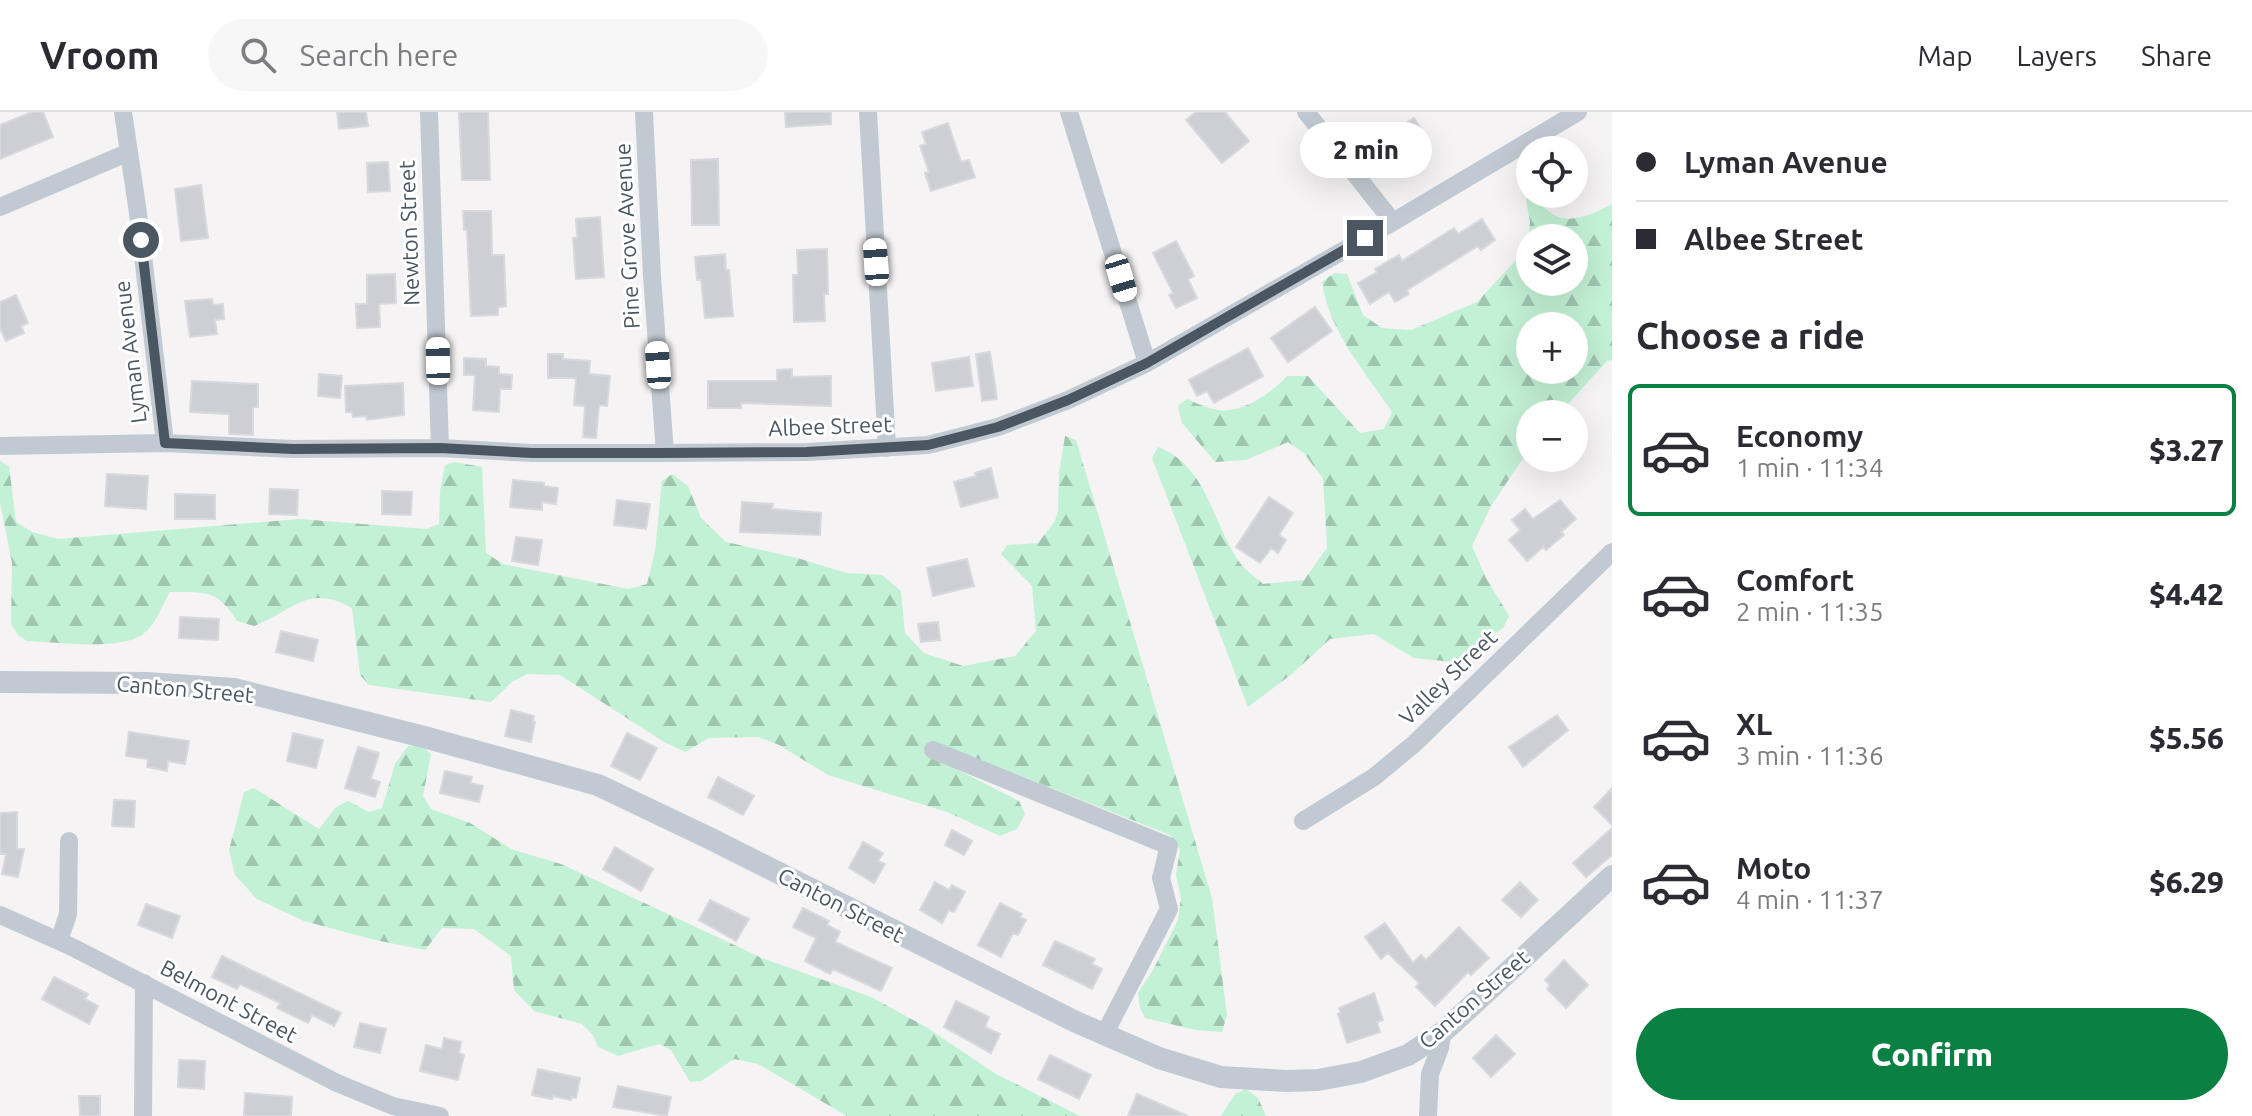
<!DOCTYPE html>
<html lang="en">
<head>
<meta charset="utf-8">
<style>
  body { margin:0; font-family:Ubuntu,sans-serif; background:#f7f7f7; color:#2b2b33; height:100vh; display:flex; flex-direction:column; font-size:30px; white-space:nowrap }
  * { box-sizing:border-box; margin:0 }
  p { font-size:26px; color:#7c7c81 }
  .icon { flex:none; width:44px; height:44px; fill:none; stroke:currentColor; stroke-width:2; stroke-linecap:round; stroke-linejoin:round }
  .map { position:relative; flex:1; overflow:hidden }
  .sheet { display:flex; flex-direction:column; background:#fff; width:640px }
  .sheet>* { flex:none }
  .guide { display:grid; align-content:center; height:176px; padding:0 24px; background:#fff }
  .fabs { position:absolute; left:1516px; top:24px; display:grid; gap:16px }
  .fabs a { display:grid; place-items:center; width:72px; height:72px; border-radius:50%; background:#fff; box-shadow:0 8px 32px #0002; font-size:40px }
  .end { position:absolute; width:36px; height:36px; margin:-18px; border:10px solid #4a5661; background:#fff; box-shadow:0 0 0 4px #fff }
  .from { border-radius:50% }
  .bubble { position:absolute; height:56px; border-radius:28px; background:#fff; box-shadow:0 8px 32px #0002; font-size:26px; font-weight:800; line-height:56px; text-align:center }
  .car { position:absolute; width:24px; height:48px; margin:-24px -12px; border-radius:10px; box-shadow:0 0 6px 2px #0007; background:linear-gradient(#fff 24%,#345 0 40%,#fff 0 76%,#345 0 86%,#fff 0) }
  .guide b { display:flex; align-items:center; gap:28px; height:76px; font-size:30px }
  .guide b+b { border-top:2px solid #e1e1e2 }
  .guide i { width:20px; height:20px; background:#2b2b33 }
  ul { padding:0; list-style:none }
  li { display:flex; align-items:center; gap:24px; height:132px; margin:0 16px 12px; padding:0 8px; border:4px solid transparent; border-radius:12px }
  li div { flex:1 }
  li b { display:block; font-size:30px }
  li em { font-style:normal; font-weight:800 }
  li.active { border-color:#0b8043 }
  li>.icon { width:72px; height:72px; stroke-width:1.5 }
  h2 { padding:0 24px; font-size:36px; line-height:96px }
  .primary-button { display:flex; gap:16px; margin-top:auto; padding:16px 24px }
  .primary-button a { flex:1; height:92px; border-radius:48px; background:#0b8043; color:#fff; font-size:32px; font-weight:800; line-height:92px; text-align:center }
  header { display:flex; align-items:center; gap:48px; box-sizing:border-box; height:112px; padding:0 40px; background:#fff; border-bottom:2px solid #e1e1e2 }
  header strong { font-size:38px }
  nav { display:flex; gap:44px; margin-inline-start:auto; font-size:28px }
  .search { width:560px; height:72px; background:#f7f7f7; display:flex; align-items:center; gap:20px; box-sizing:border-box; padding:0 28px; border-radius:44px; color:#7c7c81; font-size:30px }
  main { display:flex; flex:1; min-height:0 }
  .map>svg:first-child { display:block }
  .forest { fill:url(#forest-firs); fill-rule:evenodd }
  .building { fill:#cdcfd5; stroke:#d7d9de; stroke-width:2 }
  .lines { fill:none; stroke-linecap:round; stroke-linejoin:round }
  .minor { stroke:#c1cad2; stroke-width:18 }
  .tertiary { stroke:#c1cad2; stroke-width:22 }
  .route { stroke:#4a5661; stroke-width:10 }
  .labels { text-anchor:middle; stroke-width:6; stroke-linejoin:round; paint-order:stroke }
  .street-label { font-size:22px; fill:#4a5661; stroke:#fff }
</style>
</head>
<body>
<header>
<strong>Vroom</strong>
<div class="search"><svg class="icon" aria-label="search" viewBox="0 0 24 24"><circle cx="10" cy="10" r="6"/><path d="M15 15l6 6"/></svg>Search here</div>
<nav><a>Map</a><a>Layers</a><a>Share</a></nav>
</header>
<main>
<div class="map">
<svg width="1612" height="1004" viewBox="0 0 1612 1004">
  <defs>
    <pattern id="forest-firs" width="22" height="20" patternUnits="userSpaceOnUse" patternTransform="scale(2)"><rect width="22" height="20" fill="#c3f1d5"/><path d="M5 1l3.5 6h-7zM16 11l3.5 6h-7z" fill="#a0c6b0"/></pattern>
  </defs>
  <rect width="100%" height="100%" fill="#f5f3f3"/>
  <!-- forest -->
  <path class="forest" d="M1528,81L1536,83C1555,119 1584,107 1612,92V248L1607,249L1559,302H1530V336L1491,394L1472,434L1486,466L1509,504L1503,516L1453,550L1414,546L1374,522L1330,527L1293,561L1248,595L1152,346L1158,335C1208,354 1212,412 1240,451C1246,459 1256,465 1263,472L1304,468L1327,436L1323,367L1304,341L1288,330L1246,348L1215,350L1182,311L1178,294L1187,287C1196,291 1207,296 1218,298C1242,302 1272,281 1287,264H1308L1360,321L1384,317L1392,300C1365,259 1329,220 1322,170L1334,161L1347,162L1363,203L1382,216L1411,218L1477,190L1522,142L1528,131L1530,109L1526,89ZM1574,126V170H1530V126ZM1530,214H1574V258H1530Z
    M1065,324L1076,328L1212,786L1227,903L1222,920L1196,918L1145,906L1140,896L1138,881L1153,858L1178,808L1181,786L1176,763L1180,737L1170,723L935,630L927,642L1019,689L1025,702L1017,717L1000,724L947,700L828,663L779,633L758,625L709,626L685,640L664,630L560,563L527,562L512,570L491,590L369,573L360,563L352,496C308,471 293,499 254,514L237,509C216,476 206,481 170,480C162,494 156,512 143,522C122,539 55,530 27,529L18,523L11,512L12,451L0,390V349L9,354L16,410L32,420L58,427L299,407L426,417L439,412L440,379L445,353L455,350L482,355L486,441L503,452L628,477L647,472L655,439L662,369L672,362L688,374L701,406L726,430L797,446L847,461L882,463L901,479L905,521L924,541L963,554L1015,544L1036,519L1032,474L1001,442L1007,433L1038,431L1055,409L1058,399L1059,361Z
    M408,634H422L431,642L423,684L431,697L470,711L511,737L561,752L762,846L871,885L926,915L996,962L1080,1004H847L758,952L734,947L701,969L690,970L671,938L659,932L618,944L598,935L593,923L582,912L534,899L514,878L511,844L474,817L442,816L425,838L375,828L304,809L257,787L235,763L229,738L244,680L254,676L319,717L336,695L348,689L369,700L382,696L395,652Z
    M1246,977L1258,986L1266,1004H1221L1235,982Z"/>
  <!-- building -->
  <path class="building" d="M32,0H43L53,25L0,47V13Z
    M337,0H366L368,14L339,17Z
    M459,0H488L490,68H462Z
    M785,0H831V12L786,15Z
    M1196,0H1225L1249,29L1222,51L1186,8Z
    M1414,6L1427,26L1385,52L1372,32Z
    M948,11L961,50L969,48L975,65L931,79L925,61L929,60L920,34L926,32L922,20Z
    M718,47L719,113H692L691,48Z
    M388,50L390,79L368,80L367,51Z
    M201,73L208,126L181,129L175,77Z
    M463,99H491L492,143H504L506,194L498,195V203L471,204L467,118H464Z
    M600,105L604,165L576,167L573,126H577L576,107Z
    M1482,107L1495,128L1481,138L1478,134L1407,178L1409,182L1395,190L1389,180L1370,192L1358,171L1377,160L1375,157L1399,143L1402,149L1454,116L1458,122Z
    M1176,129L1194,164L1188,167L1197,186L1176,196L1169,183L1173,181L1153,141Z
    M827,137L828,182H824L825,209L794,210L793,163H798L797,138Z
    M725,142L726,158H729L733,204L705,206L701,168H697L695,145Z
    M395,162L396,191L379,192L380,215L357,216L356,192H367V163Z
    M16,183L28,211L21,214L24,221L6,229L0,216V190Z
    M212,187L213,193L223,192L224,207L215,208L217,222L190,225L185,189Z
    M1315,195L1332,219L1288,250L1271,226Z
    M1248,236L1263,264L1214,291L1207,279L1197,284L1189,268Z
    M990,240L997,287L982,289L976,242Z
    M548,242H563V247L590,249L589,262L610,264L607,294L599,293L596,326L583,325L585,294L574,293L576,266H548Z
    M969,245L973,274L936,279L932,251Z
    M464,246L486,247V254L499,255V262L512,263L511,277H500L499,300L473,298L475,263H464Z
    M792,257V265L831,264V294L741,291V296H708V269H777V258Z
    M319,262L342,264L340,286L318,284Z
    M192,269L258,272V295H253V323L229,322V302L190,300Z
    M403,271L404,303L367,308L366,304L353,305L352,300H346L345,274Z
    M991,356L998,385L961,395L954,370L976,364L975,361Z
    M107,362L148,364L146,397L105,394Z
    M513,368L544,371V374L558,376L556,392L542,390V398L510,395Z
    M270,377L298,378L297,403L269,402Z
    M382,379L412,380L411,403L382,402Z
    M175,382L215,383V407H175Z
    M1269,385L1293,401L1279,423L1286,428L1278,441L1271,436L1260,451L1236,435Z
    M617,388L650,392L646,417L614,413Z
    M1560,388L1576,407L1561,420L1564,423L1546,438L1543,435L1527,449L1509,428L1520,418L1512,408L1525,397L1533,407Z
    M742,390L773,392L772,397L821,401L820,423L740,420Z
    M516,425L542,428L538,453L512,449Z
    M967,447L974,474L933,484L927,456Z
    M180,505L219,507L218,528L179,526Z
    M938,510L940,528L921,530L918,512Z
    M281,519L318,528L313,549L276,540Z
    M511,598L534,604L533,610H535L531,630L505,624Z
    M1557,603L1568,618L1523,655L1509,635Z
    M129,620L189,629L185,652L168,649L167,659L147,655L148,647L126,644Z
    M293,621L323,628L316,656L287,649Z
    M627,621L657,636L640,668L611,654Z
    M358,635L379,641L371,667L380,670L375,685L345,676Z
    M445,659L472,665L470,671L483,674L479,690L440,681Z
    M718,665L754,684L743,703L708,685Z
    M1612,676V713L1594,695Z
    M114,688L135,689L134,715L112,714Z
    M17,700V737H24L18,765L2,762L6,742H0V701Z
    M1612,716V743L1586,765L1573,751Z
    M952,718L972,729L964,743L945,733Z
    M863,730L883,741L878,749L885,752L874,771L849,756Z
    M615,735L653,757L641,779L603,757Z
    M935,770L949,778L952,773L965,780L954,800L949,798L942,811L920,798Z
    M1520,770L1538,788L1521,805L1502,788Z
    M710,788L749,807L736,829L699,808Z
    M1000,791L1022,802L1020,805L1026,808L1018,823L1013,821L1001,845L978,833Z
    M146,792L180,804L172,826L138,813Z
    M803,796L829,809L827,813L840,820L835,830L892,856L881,879L833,857L830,862L805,849L816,826L793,815Z
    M1385,811L1413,851L1421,843L1426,848L1459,815L1489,846L1471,863L1468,860L1435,894L1416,875L1419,871L1388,841L1381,847L1365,825Z
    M1055,829L1095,847L1092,852L1102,857L1092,877L1043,853Z
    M222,844L341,901L334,914L312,903L308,911L277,896L280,891L240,872L237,877L212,865Z
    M1564,848L1588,873L1566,896L1547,877L1550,873L1545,868Z
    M54,865L88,882L85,887L98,894L89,912L42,887Z
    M1374,881L1383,908L1377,910L1380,920L1347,931L1338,902L1341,901L1339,896Z
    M956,889L989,905L985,915L1000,922L991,941L944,915Z
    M360,911L386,917L380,941L354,935Z
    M1496,923L1515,942L1491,965L1473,946Z
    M444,926L461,930L459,941L464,943L458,968L420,959L426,933L442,937Z
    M1050,943L1091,963L1079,987L1038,967Z
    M179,948L205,949L204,977L178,975Z
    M538,957L580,966L576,986L572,985L571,988L553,984L552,987L532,983Z
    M618,974L671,985L667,1004L613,995Z
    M245,981L292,985L291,1004H244Z
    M1137,982L1188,1004H1128Z
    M79,984H100V1004H80Z"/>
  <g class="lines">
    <!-- minor -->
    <path class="minor" d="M123,0L138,101L165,331
      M429,0L440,336
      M644,0L652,164L665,341
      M868,0L887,336
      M1069,0L1147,251
      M1306,0L1393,110
      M0,95L127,41
      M0,334L165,331L293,337L440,336L532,341H659L807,340L928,333L998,315L1068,288L1147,251L1393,110L1578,0
      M933,638L1169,734L1161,766L1169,797L1104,923
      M1303,709L1374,665L1414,632L1612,440
      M0,803L70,834L337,971L393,994L440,1004
      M59,829L68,802L69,729
      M143,1004L144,871
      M1428,1004L1430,962L1440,936L1442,921"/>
    <!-- tertiary -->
    <path class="tertiary" d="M0,570L147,571L234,577L424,625L598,673L709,726L1076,910L1159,946L1221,965L1286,969L1318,968L1361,960L1408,943L1442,921L1612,764"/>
  </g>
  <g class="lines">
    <!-- route -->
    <path class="route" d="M141,128L165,331L293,337L440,336L532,341H659L807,340L928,333L998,315L1068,288L1147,251L1365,126"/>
  </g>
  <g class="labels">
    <!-- street labels -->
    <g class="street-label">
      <text transform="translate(409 121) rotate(-92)" y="8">Newton Street</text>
      <text transform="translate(627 124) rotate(-93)" y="8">Pine Grove Avenue</text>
      <text transform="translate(130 240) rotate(-97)" y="8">Lyman Avenue</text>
      <text transform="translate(830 314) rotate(-2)" y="8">Albee Street</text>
      <text transform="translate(1448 565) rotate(-44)" y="8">Valley Street</text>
      <text transform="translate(185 577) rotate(5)" y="8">Canton Street</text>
      <text transform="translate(841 793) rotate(27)" y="8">Canton Street</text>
      <text transform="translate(1474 887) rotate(-41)" y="8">Canton Street</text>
      <text transform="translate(229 889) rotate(28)" y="8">Belmont Street</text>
    </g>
  </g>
</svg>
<div class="fabs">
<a><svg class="icon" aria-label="locate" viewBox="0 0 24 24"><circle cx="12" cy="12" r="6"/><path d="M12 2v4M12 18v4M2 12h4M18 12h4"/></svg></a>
<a><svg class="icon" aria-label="layers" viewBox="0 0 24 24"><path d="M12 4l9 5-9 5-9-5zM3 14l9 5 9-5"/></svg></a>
<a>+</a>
<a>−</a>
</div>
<i class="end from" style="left:141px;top:128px"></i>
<i class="end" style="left:1365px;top:126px"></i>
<div class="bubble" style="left:1300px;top:10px;width:132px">2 min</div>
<i class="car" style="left:876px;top:150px;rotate:356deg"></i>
<i class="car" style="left:1121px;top:166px;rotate:163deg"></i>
<i class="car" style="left:438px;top:249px;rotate:359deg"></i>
<i class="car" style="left:658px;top:253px;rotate:356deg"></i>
</div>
<section class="sheet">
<div class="guide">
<b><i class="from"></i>Lyman Avenue</b>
<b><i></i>Albee Street</b>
</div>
<h2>Choose a ride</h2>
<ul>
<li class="active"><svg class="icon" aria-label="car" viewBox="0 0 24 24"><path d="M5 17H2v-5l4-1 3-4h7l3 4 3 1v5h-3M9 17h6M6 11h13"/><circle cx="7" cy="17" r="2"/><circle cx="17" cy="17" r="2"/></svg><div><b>Economy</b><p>1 min · 11:34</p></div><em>$3.27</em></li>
<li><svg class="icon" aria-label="car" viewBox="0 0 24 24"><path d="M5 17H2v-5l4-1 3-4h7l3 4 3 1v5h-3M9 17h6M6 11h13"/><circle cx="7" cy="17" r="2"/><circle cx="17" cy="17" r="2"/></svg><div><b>Comfort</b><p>2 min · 11:35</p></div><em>$4.42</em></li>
<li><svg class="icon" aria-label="car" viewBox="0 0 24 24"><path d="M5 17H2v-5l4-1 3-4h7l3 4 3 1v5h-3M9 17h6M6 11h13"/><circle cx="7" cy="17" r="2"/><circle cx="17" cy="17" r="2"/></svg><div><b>XL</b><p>3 min · 11:36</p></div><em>$5.56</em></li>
<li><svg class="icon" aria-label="car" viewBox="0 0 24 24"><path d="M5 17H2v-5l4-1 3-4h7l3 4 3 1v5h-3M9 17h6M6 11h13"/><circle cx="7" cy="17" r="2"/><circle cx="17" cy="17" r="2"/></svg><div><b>Moto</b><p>4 min · 11:37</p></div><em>$6.29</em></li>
</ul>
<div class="primary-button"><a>Confirm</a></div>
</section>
</main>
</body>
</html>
